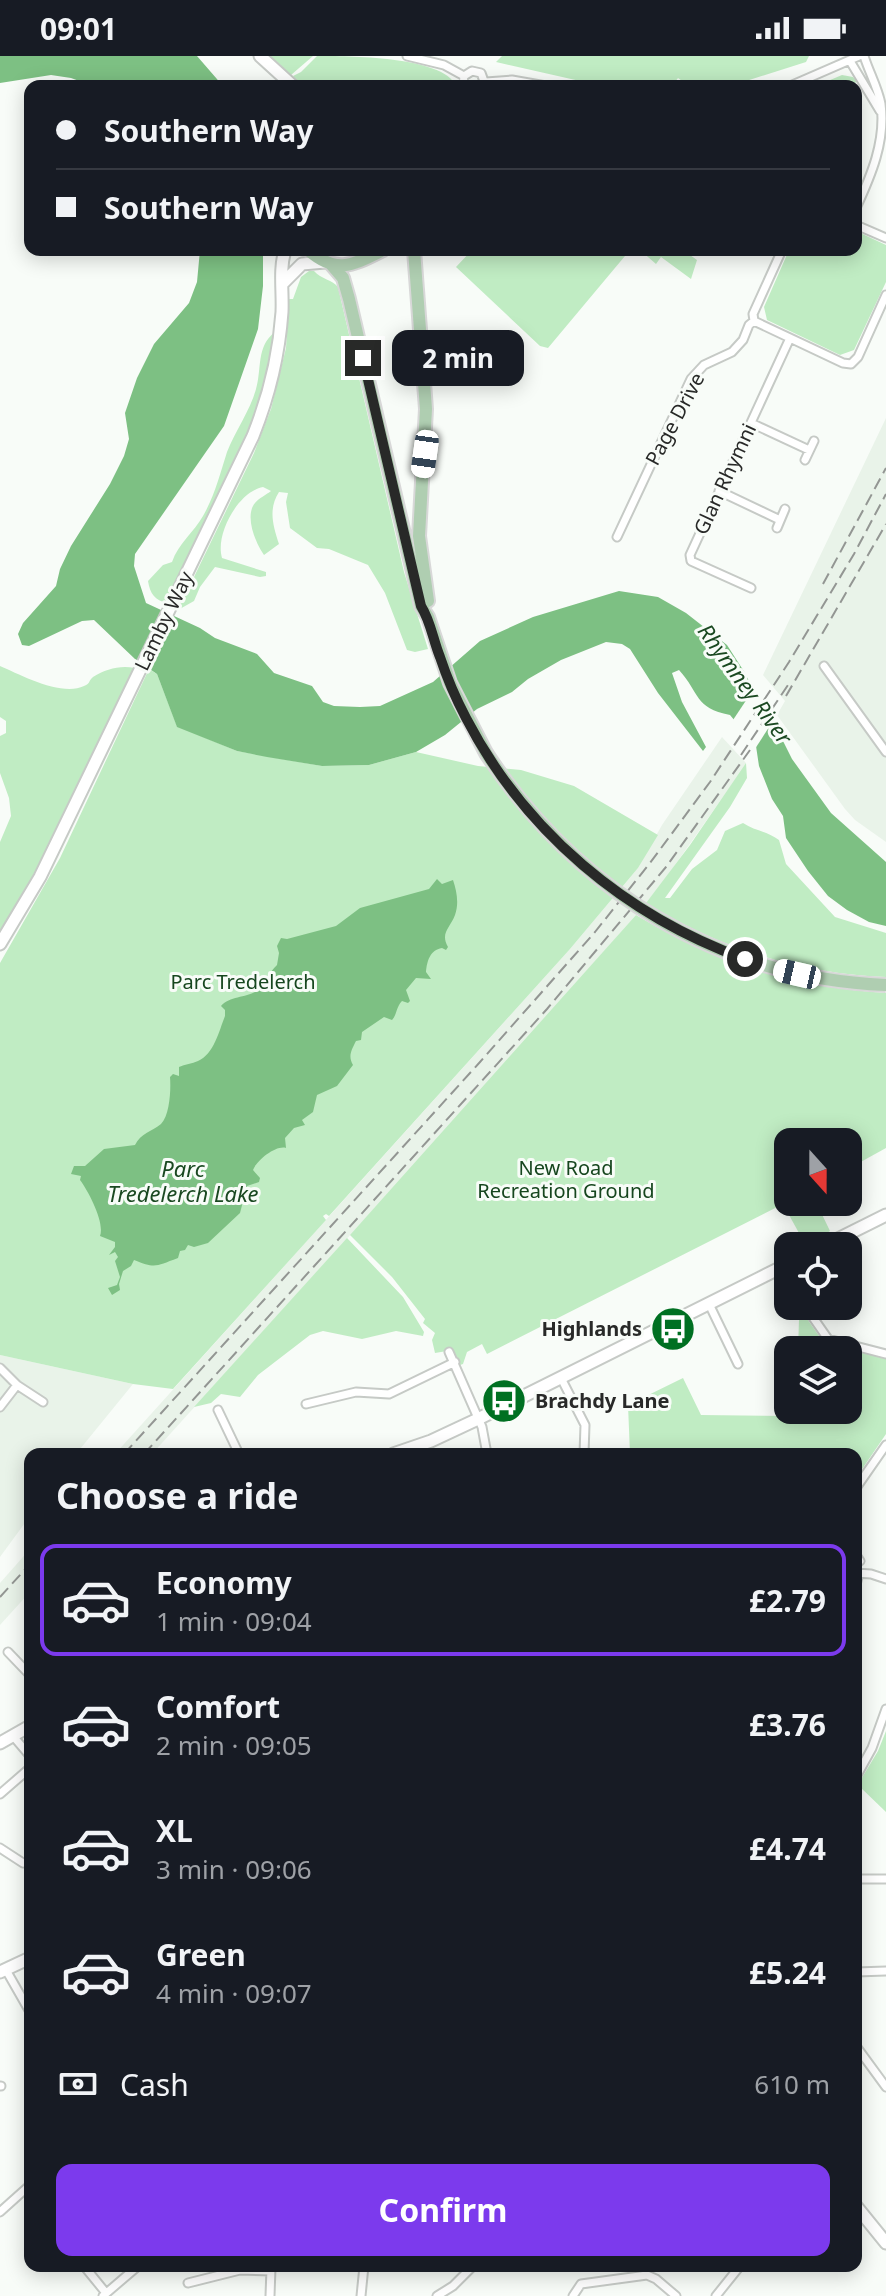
<!DOCTYPE html>
<html lang="en">
<head>
<meta charset="utf-8">
<style>
  body { margin:0; font-family:"Noto Sans",sans-serif; background:#20242c; color:#f1f3f6; height:100vh; display:flex; flex-direction:column; font-size:30px; white-space:nowrap }
  * { box-sizing:border-box; margin:0 }
  p { font-size:26px; color:#9ea1a6 }
  .icon { flex:none; width:44px; height:44px; fill:none; stroke:currentColor; stroke-width:2; stroke-linecap:round; stroke-linejoin:round }
  .map { position:relative; flex:1; overflow:hidden }
  .side { position:absolute; left:24px; top:1392px; width:838px; height:824px; display:flex; flex-direction:column; background:#171b24; border-radius:16px; box-shadow:0 4px 20px #0003 }
  .side>* { flex:none }
  .guide { position:absolute; left:24px; top:24px; width:838px; height:176px; border-radius:16px; box-shadow:0 4px 20px #0003; display:grid; align-content:center; height:176px; padding:0 32px; background:#171b24 }
  .needle { width:52px; rotate:159deg }
  .fabs { position:absolute; left:774px; top:1072px; display:grid; gap:16px }
  .fabs a { display:grid; place-items:center; width:88px; height:88px; border-radius:16px; background:#171b24; box-shadow:0 4px 20px #0003; font-size:40px }
  .end { position:absolute; width:36px; height:36px; margin:-18px; border:10px solid #282928; background:#fff; box-shadow:0 0 0 4px #fff }
  .from { border-radius:50% }
  .bubble { position:absolute; height:56px; border-radius:16px; background:#171b24; box-shadow:0 4px 20px #0003; font-size:26px; font-weight:700; line-height:56px; text-align:center }
  .car { position:absolute; width:24px; height:48px; margin:-24px -12px; border-radius:10px; box-shadow:0 0 6px 2px #0007; background:linear-gradient(#fff 24%,#345 0 40%,#fff 0 76%,#345 0 86%,#fff 0) }
  .guide b { display:flex; align-items:center; gap:28px; height:76px; font-size:30px }
  .guide b+b { border-top:2px solid #363941 }
  .guide i { width:20px; height:20px; background:#f1f3f6 }
  ul { padding:0; list-style:none }
  li { display:flex; align-items:center; gap:24px; height:112px; margin:0 16px 12px; padding:0 16px; border:4px solid transparent; border-radius:16px }
  li div { flex:1 }
  li b { display:block; font-size:30px }
  li em { font-style:normal; font-weight:700 }
  li.active { border-color:#7c3aed }
  li>.icon { width:72px; height:72px; stroke-width:1.5 }
  h2 { padding:0 32px; font-size:36px; line-height:96px }
  .pay { display:flex; align-items:center; gap:20px; height:88px; padding:0 32px; font-size:30px }
  .pay p { margin-inline-start:auto }
  .action { display:flex; gap:16px; margin-top:auto; padding:16px 32px }
  .action a { flex:1; height:92px; border-radius:16px; background:#7c3aed; color:#fff; font-size:32px; font-weight:700; line-height:92px; text-align:center }
  .status { display:flex; justify-content:space-between; align-items:center; height:56px; padding:0 40px; background:#171b24; direction:ltr }
  .status svg { height:22px; fill:currentColor }
  .map>svg:first-child { display:block }
  .built { fill:#e9f3e9 }
  .green { fill:#c0ecc3 }
  .water { fill:#7dc083 }
  .pier { fill:#f8fcf8 }
  .lines { fill:none; stroke-linecap:round; stroke-linejoin:round }
  .street-casing { stroke:#c6cac6; stroke-width:11 }
  .secondary-casing { stroke:#c6cac6; stroke-width:15 }
  .primary-casing { stroke:#d8d8d8; stroke-width:16 }
  .street { stroke:#fff; stroke-width:7 }
  .secondary { stroke:#fff; stroke-width:11 }
  .primary { stroke:#afceb1; stroke-width:12 }
  .rail { stroke:#939693; stroke-width:2; stroke-dasharray:12 6; stroke-linecap:butt }
  .primary-bridge-casing { stroke:#d8d8d8; stroke-width:16; stroke-linecap:butt }
  .primary-bridge { stroke:#afceb1; stroke-width:12 }
  .route { stroke:#282928; stroke-width:10 }
  .labels { text-anchor:middle; stroke-width:6; stroke-linejoin:round; paint-order:stroke }
  .street-label { font-size:20px; fill:#282928; stroke:#f8fcf8 }
  .park-label { font-size:20px; fill:#16461e; stroke:#f8fcf8 }
  .poi-label { font-size:20px; font-weight:bold; fill:#282928; stroke:#f8fcf8; text-anchor:end }
  .water-label { font-size:22px; font-style:italic; fill:#1a4921; stroke:#f8fcf8 }
</style>
</head>
<body>
<div class="status"><b>09:01</b><svg viewBox="0 0 49 12"><path d="M0 12V9h3v3zM5 12V6h3v6zM10 12V3h3v9zM15 12V0h3v12zM26 1h20v11H26zM47 4h2v5h-2z"/></svg></div>
<div class="map">
<svg width="886" height="2240" viewBox="0 0 886 2240">
  <rect width="100%" height="100%" fill="#f8fcf8"/>
  <!-- built -->
  <path class="built" d="M886,362V786L855,764L845,753L777,659L785,645L763,619Z
    M722,681L746,707L742,714L663,826L636,859L486,1029L152,1398H115L570,893L638,812L662,769Z
    M0,1299L133,1328L76,1398H30V1460L0,1501Z
    M30,1493V1536L0,1569V1527Z"/>
  <!-- green -->
  <path class="green" d="M270,0H313L291,19Z
    M317,0C346,0 444,0 456,30H302L293,20L301,16Z
    M502,0H809L806,6L743,26L689,30L678,22L672,30H602L496,6Z
    M842,19L853,21L857,26L844,30H816Z
    M856,175L886,189V226L854,294L840,299L767,264L764,251L789,194H856Z
    M472,194H630L548,292L540,290L456,211Z
    M640,194H683L697,204L691,223L661,201L656,208Z
    M309,215H314C321,223 333,224 338,231L404,516L428,593L415,596L407,594L385,537L368,509L329,493L317,492L290,472L286,446L288,437L279,436C268,453 273,470 279,488L264,499C256,488 244,460 255,447C259,442 266,439 271,435L263,431C238,436 215,478 222,502L266,516V520L260,521L215,511L200,531L194,545L178,554L254,397L271,353L286,292L289,243H293L301,221Z
    M275,276L262,343L250,373L167,547C155,544 150,538 148,525L163,509L172,506C178,488 194,476 203,460C215,439 220,418 227,396C235,375 250,355 256,333C262,313 256,290 275,276Z
    M0,610C21,619 62,641 84,630C91,627 88,625 93,621C106,613 120,609 135,612L46,800L0,880V786L11,760L9,742L0,717V680L6,677V665L0,661Z
    M149,613L157,618L177,670L237,695L322,710L369,709L416,696L478,710L521,714L574,730L658,779L638,812L570,893L329,1160L326,1158L323,1160L326,1164L173,1333L133,1328L0,1299V907L60,802Z
    M746,707L747,722L730,751L665,842H670L692,813L717,794L725,775L743,767C755,775 767,775 779,784L786,808L835,861L886,877V921C801,918 718,892 646,847L690,789Z
    M636,859C713,906 796,932 886,937V1092L848,1113V1086H788V1146H816L830,1175L815,1185L805,1188L783,1148L487,1298L482,1288L467,1296L463,1308L460,1309L447,1295L435,1297L432,1284L435,1277L423,1267L425,1263L392,1221L350,1179Z
    M347,1182L403,1241L424,1276L423,1280L396,1275L362,1283L323,1275L310,1279L258,1319L240,1341L221,1338L211,1347L194,1351Z
    M805,1260L824,1287L886,1302V1378L856,1422V1398H630L628,1349L683,1322L701,1359L794,1360L795,1354H848V1294H798L799,1264Z
    M886,1675V1756L859,1730L862,1729L860,1725L878,1695Z"/>
  <!-- water -->
  <path class="water" d="M0,0H197L223,30H93L71,22L51,19L0,27Z
    M200,194H263V230L258,273L224,370L135,498L134,510L146,547L200,572L215,582L257,598L274,617L312,630L323,646L334,650L360,651L380,650L433,626L480,585L533,561L619,535L658,541L686,557L727,589L745,617L773,675L783,685L792,703L831,757L886,806V870L869,866L847,854L828,840L808,815L786,782L783,760L772,743L759,710L756,690L730,659C694,652 700,637 679,614L672,617L682,646L706,691L703,695L658,637L630,593L622,588L606,586L561,604L528,623L512,636L477,653L445,679L416,696L369,709L322,710L267,701L237,695L177,671L157,618L135,603L94,564L82,565L29,590L22,589L18,578L23,567L56,530L60,513L71,490L110,428L124,400L129,383L125,357L137,322L154,288L189,247L197,226Z
    M437,823L442,828L453,824C457,836 459,848 455,859C450,872 440,877 448,891L446,894L442,892C430,894 427,905 426,916L431,923L416,922L406,934L410,945L408,947L402,945C396,951 397,959 392,964L384,961L362,976L361,984L356,985C351,995 348,1000 353,1009L337,1030L317,1039L313,1056L302,1064L305,1069L294,1072L285,1082L286,1092C276,1089 257,1104 253,1114L260,1122L259,1126L247,1130L240,1157L208,1187L194,1191L188,1189L185,1194L180,1195L178,1202C156,1210 156,1213 134,1204L131,1210L123,1215L119,1228L120,1234L112,1239L108,1232L117,1229L120,1221L115,1205L118,1201L115,1196L109,1199L115,1191V1186L100,1180C105,1167 89,1136 80,1124L81,1120L71,1118L74,1110H85L104,1093L135,1089C141,1077 151,1076 161,1068C170,1059 171,1033 170,1021L173,1018L179,1020V1011C185,1008 192,1008 198,1005C214,998 219,975 225,960V954L221,950C230,940 246,942 257,935C264,930 269,916 277,909L279,897L277,890L281,882L287,883L336,870L360,852L429,833Z"/>
  <!-- pier -->
  <path class="pier" d="M755,631L773,665L753,696L731,667Z"/>
  <g class="lines">
    <!-- street casing -->
    <g class="street-casing">
      <path id="street" d="M407,0L444,9L464,20
        M850,5L880,55
        M486,26L512,24L546,30
        M463,30L464,20L472,15L481,17L485,28
        M790,30L859,0
        M856,152C871,120 886,85 881,48C878,32 869,16 864,0
        M856,169L886,182
        M782,194L753,258L754,265L843,307L851,308L858,301L886,239
        M751,367L809,394
        M805,404L814,385
        M719,435L780,464
        M777,472L785,453
        M617,481L691,323L704,309L732,296L743,284L749,269L754,265
        M751,532L691,505L690,499L790,282
        M824,610L886,696
        M780,1212L788,1224
        M709,1248L738,1308
        M805,1250L828,1283L886,1298
        M449,1296L482,1371L487,1398
        M0,1312L17,1329L43,1346
        M561,1322L585,1369L584,1398
        M306,1348L356,1336L389,1338L455,1306
        M0,1351L17,1329
        M218,1354L239,1398
        M856,1432L886,1389
        M856,1499L860,1505
        M856,1517L871,1518L886,1523
        M856,1529L859,1517
        M8,1596L30,1619
        M13,1680L30,1700
        M856,1721L872,1692L886,1653
        M0,1738L30,1712
        M0,1792L23,1807
        M856,1823H886
        M6,1914L30,1956
        M856,1916L886,1915
        M856,1990L886,2031
        M0,2030H1
        M0,2156L30,2129
        M84,2210L106,2237
        M188,2227L240,2214L271,2215
        M103,2240L138,2210
        M270,2240L271,2212
        M361,2240L364,2210
        M437,2240L453,2230L473,2210
        M573,2240L581,2228L647,2219L656,2223L676,2240
        M716,2240L740,2210"/>
    </g>
    <!-- secondary casing -->
    <g class="secondary-casing">
      <path id="secondary" d="M260,0L293,30
        M283,227L302,208L325,206
        M0,888L40,821L253,380C269,340 279,300 282,256C283,235 279,214 285,194
        M824,1190L886,1159
        M393,1398L431,1385L478,1363L788,1208
        M0,1687L30,1670
        M0,1916L30,1902
        M856,2150L886,2187"/>
    </g>
    <!-- primary casing -->
    <g class="primary-casing">
      <path id="primary" d="M308,194C337,219 353,209 383,194
        M414,194L426,353L419,480L428,545
        M331,208L343,222L349,243L421,550L428,561L450,627L486,697"/>
    </g>
    <!-- street -->
    <use href="#street" class="street"/>
    <!-- secondary -->
    <use href="#secondary" class="secondary"/>
    <!-- primary -->
    <use href="#primary" class="primary"/>
    <!-- rail -->
    <path class="rail" d="M823,528L886,412
      M786,640L886,468
      M741,699L788,629
      M124,1398L480,1006L595,876L650,807L710,726L789,606L854,498L886,438
      M144,1398L547,953L666,811L750,694
      M0,1541L30,1508"/>
    <!-- primary-bridge casing -->
    <g class="primary-bridge-casing">
      <path id="primary-bridge" d="M486,697C578,836 718,922 886,929"/>
    </g>
    <!-- primary-bridge -->
    <use href="#primary-bridge" class="primary-bridge"/>
  </g>
  <g class="lines">
    <!-- route -->
    <path class="route" d="M363,302L421,550C431,566 433,584 440,601C447,622 456,643 466,662C525,776 626,860 745,903"/>
  </g>
  <!-- icons -->
  <defs>
    <g id="bus-disc" transform="scale(2.3)"><circle r="9.5" fill="#007022" stroke="#f8fcf8"/><path d="M-5-6H5V4H4V6H2V4H-2V6H-4V4H-5ZM-3.5-4V0h7V-4ZM-3.5 1.2v1.5H-2V1.2ZM2 1.2v1.5H3.5V1.2Z" fill="#fff"/></g>
  </defs>
  <g fill-rule="evenodd">
    <use href="#bus-disc" x="673" y="1273"/>
    <use href="#bus-disc" x="504" y="1345"/>
  </g>
  <g class="labels">
    <!-- street labels -->
    <g class="street-label">
      <text transform="translate(675 363) rotate(-62)" y="7">Page Drive</text>
      <text transform="translate(725 423) rotate(-65)" y="7">Glan Rhymni</text>
      <text transform="translate(164 565) rotate(-64)" y="7">Lamby Way</text>
    </g>
    <!-- park labels -->
    <g class="park-label">
      <text x="243" y="933">Parc Tredelerch</text>
      <text x="566" y="1119">New Road<tspan x="566" dy="23">Recreation Ground</tspan></text>
    </g>
    <!-- poi labels -->
    <g class="poi-label">
      <text x="642" y="1280">Highlands</text>
      <text x="535" y="1352" text-anchor="start">Brachdy Lane</text>
    </g>
    <!-- water labels -->
    <g class="water-label">
      <text transform="translate(745 628) rotate(54)" y="8">Rhymney River</text>
      <text x="183" y="1121">Parc<tspan x="183" dy="25">Tredelerch Lake</tspan></text>
    </g>
  </g>
</svg>
<div class="fabs">
<a><svg class="needle" viewBox="-14 -14 28 28"><path d="M0-13l5 13h-10z" fill="#e53935"/><path d="M0 13l5-13h-10z" fill="#9ea1a6"/></svg></a>
<a><svg class="icon" aria-label="locate" viewBox="0 0 24 24"><circle cx="12" cy="12" r="6"/><path d="M12 2v4M12 18v4M2 12h4M18 12h4"/></svg></a>
<a><svg class="icon" aria-label="layers" viewBox="0 0 24 24"><path d="M12 4l9 5-9 5-9-5zM3 14l9 5 9-5"/></svg></a>
</div>
<i class="end from" style="left:745px;top:903px"></i>
<i class="end" style="left:363px;top:302px"></i>
<div class="bubble" style="left:392px;top:274px;width:132px">2 min</div>
<i class="car" style="left:425px;top:398px;rotate:188deg"></i>
<i class="car" style="left:797px;top:918px;rotate:283deg"></i>
<div class="guide">
<b><i class="from"></i>Southern Way</b>
<b><i></i>Southern Way</b>
</div>
<section class="side">
<h2>Choose a ride</h2>
<ul>
<li class="active"><svg class="icon" aria-label="car" viewBox="0 0 24 24"><path d="M5 17H2v-5l4-1 3-4h7l3 4 3 1v5h-3M9 17h6M6 11h13"/><circle cx="7" cy="17" r="2"/><circle cx="17" cy="17" r="2"/></svg><div><b>Economy</b><p>1 min · 09:04</p></div><em>£2.79</em></li>
<li><svg class="icon" aria-label="car" viewBox="0 0 24 24"><path d="M5 17H2v-5l4-1 3-4h7l3 4 3 1v5h-3M9 17h6M6 11h13"/><circle cx="7" cy="17" r="2"/><circle cx="17" cy="17" r="2"/></svg><div><b>Comfort</b><p>2 min · 09:05</p></div><em>£3.76</em></li>
<li><svg class="icon" aria-label="car" viewBox="0 0 24 24"><path d="M5 17H2v-5l4-1 3-4h7l3 4 3 1v5h-3M9 17h6M6 11h13"/><circle cx="7" cy="17" r="2"/><circle cx="17" cy="17" r="2"/></svg><div><b>XL</b><p>3 min · 09:06</p></div><em>£4.74</em></li>
<li><svg class="icon" aria-label="car" viewBox="0 0 24 24"><path d="M5 17H2v-5l4-1 3-4h7l3 4 3 1v5h-3M9 17h6M6 11h13"/><circle cx="7" cy="17" r="2"/><circle cx="17" cy="17" r="2"/></svg><div><b>Green</b><p>4 min · 09:07</p></div><em>£5.24</em></li>
</ul>
<div class="pay"><svg class="icon" aria-label="cash" viewBox="0 0 24 24"><path d="M3 7h18v10H3z"/><circle cx="12" cy="12" r="2"/></svg>Cash<p>610 m</p></div>
<div class="action"><a>Confirm</a></div>
</section>
</div>
</body>
</html>
